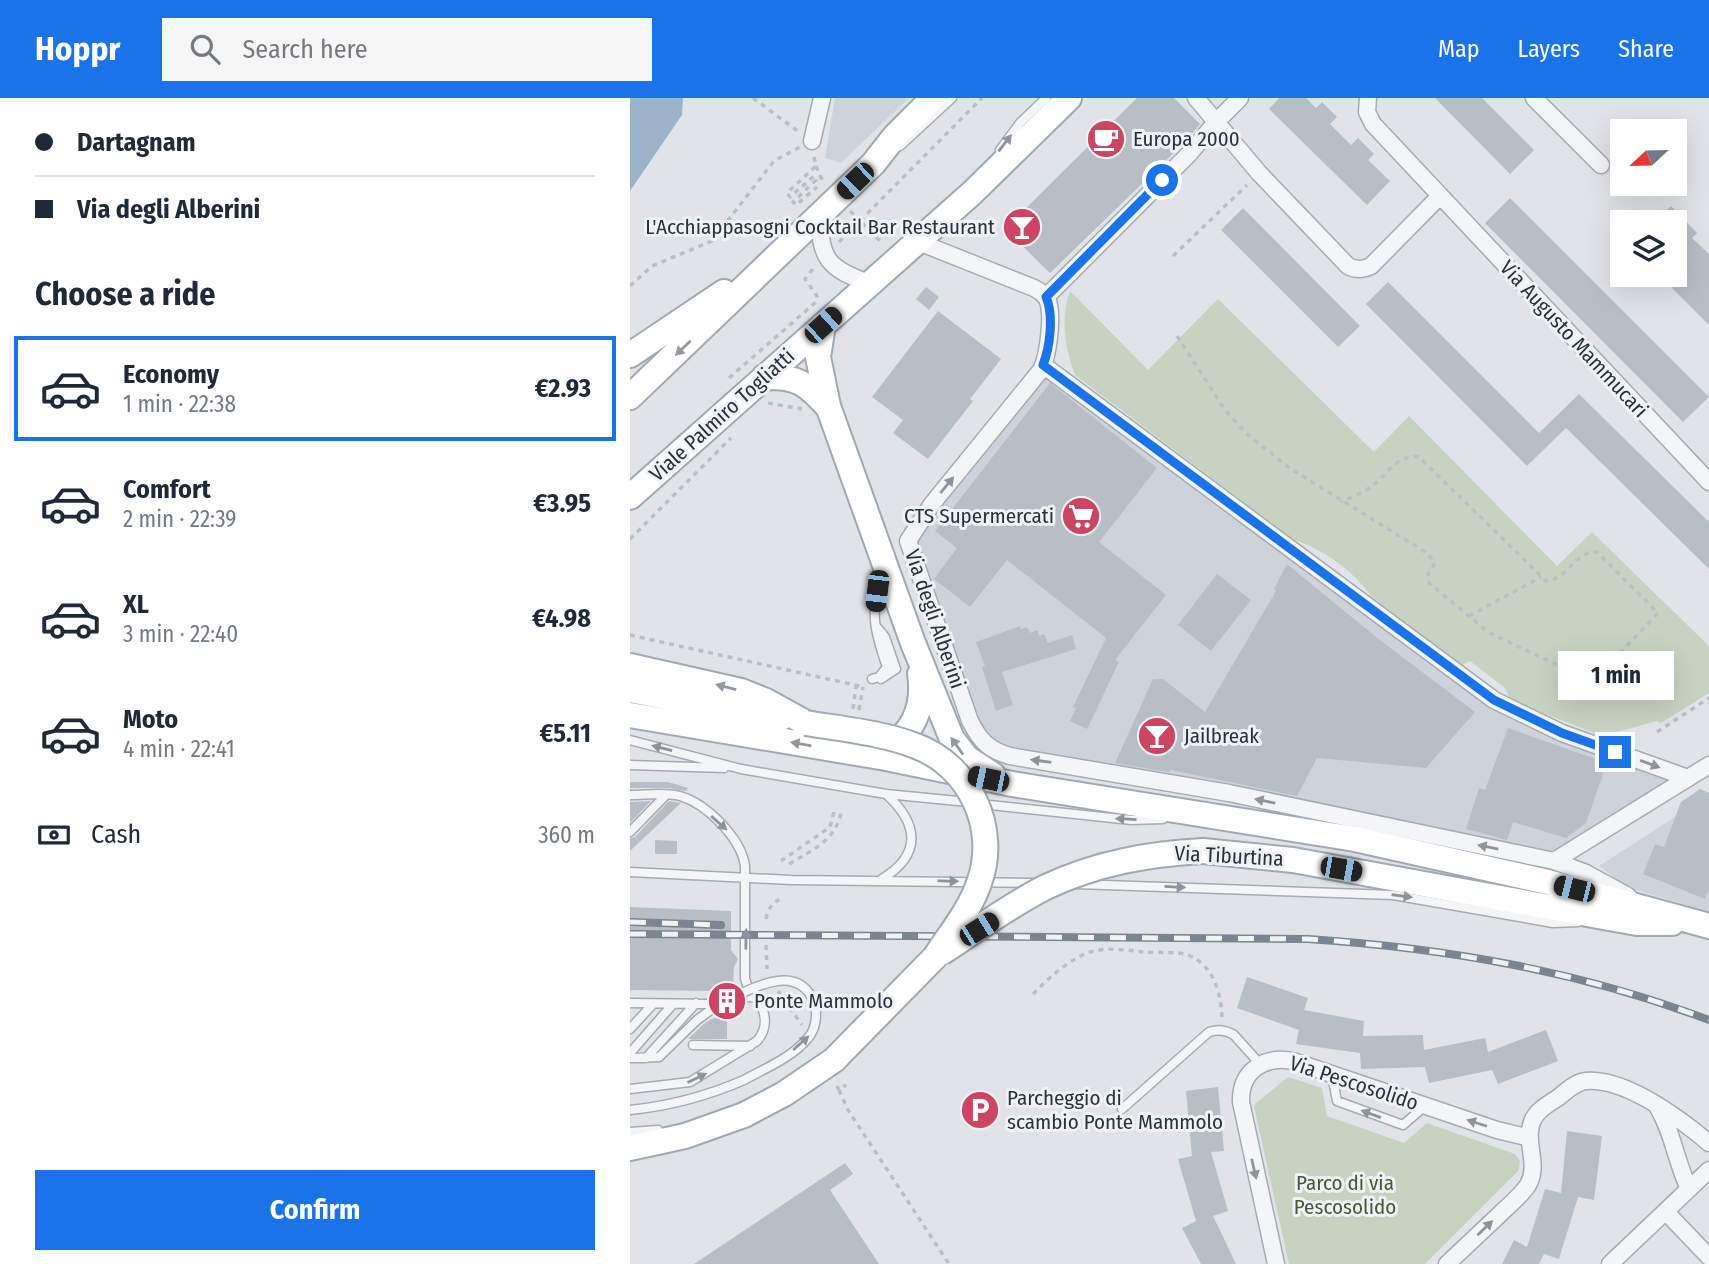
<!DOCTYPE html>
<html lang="en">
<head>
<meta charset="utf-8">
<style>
  body { margin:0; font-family:"Fira Sans Condensed",sans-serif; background:#f6f6f7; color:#1f2937; height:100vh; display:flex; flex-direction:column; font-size:26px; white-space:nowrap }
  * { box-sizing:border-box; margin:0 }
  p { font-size:23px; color:#747a83 }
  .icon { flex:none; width:38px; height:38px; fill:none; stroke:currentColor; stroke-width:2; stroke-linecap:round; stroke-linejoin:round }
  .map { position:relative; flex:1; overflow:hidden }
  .details { display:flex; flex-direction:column; background:#fff; width:630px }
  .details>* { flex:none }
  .hud { display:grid; align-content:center; height:154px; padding:0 35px; background:#fff }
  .needle { width:46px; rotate:248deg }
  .controls { position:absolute; left:980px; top:21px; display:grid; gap:14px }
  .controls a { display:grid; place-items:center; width:77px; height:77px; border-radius:0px; background:#fff; box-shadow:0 7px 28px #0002; font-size:35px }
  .end { position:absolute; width:32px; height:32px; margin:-16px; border:9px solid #1a73e8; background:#fff; box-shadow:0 0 0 4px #fff }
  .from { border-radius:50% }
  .bubble { position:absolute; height:49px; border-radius:0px; background:#fff; box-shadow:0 7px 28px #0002; font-size:23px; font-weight:700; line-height:49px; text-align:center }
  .car { position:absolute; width:21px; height:42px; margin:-21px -10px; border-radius:9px; box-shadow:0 0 5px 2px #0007; background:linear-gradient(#222 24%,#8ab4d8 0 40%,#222 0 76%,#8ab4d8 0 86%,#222 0) }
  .hud b { display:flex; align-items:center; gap:24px; height:66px; font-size:26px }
  .hud b+b { border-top:2px solid #e0e1e3 }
  .hud i { width:18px; height:18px; background:#1f2937 }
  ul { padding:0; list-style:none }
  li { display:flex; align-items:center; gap:21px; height:105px; margin:0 14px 10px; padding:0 21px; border:4px solid transparent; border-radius:0px }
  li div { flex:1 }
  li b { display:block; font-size:26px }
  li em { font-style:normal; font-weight:700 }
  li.active { border-color:#1a73e8 }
  li>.icon { width:63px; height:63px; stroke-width:1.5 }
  h2 { padding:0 35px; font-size:32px; line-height:84px }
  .pay { display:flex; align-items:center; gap:18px; height:77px; padding:0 35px; font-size:26px }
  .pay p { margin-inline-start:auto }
  .button { display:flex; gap:14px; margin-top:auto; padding:14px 35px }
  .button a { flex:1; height:80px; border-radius:0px; background:#1a73e8; color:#fff; font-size:28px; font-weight:700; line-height:80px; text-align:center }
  header { display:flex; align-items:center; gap:42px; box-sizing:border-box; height:98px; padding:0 35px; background:#1a73e8; color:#fff }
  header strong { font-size:33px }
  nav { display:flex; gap:38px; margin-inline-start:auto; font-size:24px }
  .search { width:490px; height:63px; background:#f6f6f7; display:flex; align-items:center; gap:18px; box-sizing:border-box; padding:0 24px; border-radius:0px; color:#747a83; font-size:26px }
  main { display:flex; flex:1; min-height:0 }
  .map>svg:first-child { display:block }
  .built { fill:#ced3db }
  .green { fill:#c7d3c1 }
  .water { fill:#9bb4c8 }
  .building { fill:#b7bec6 }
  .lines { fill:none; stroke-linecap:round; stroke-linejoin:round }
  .service-casing { stroke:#a5abb3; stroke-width:11 }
  .minor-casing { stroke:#a5abb3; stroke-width:19 }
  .primary-casing { stroke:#9fa9b4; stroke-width:28 }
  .path { stroke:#babfc4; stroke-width:3.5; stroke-dasharray:5 5; stroke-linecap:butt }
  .service { stroke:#f3f5f7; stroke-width:8 }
  .minor { stroke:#f3f5f7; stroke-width:16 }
  .primary { stroke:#fff; stroke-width:24 }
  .rail-casing { stroke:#7a8592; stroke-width:8 }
  .rail { stroke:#eff3f6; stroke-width:5; stroke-dasharray:16; stroke-linecap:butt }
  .service-bridge-casing { stroke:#a5abb3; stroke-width:11; stroke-linecap:butt }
  .primary-bridge-casing { stroke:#9fa9b4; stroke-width:28; stroke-linecap:butt }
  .service-bridge { stroke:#f3f5f7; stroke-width:8 }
  .primary-bridge { stroke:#fff; stroke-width:24 }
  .oneway { fill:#8e949c }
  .oneway2 { fill:#9499a0 }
  .route { stroke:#1a73e8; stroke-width:9 }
  .labels { text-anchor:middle; stroke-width:6; stroke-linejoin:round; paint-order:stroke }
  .poi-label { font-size:21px; fill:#293340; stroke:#eff3f6; text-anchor:start }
  .street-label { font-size:21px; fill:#293340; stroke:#eff3f6 }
  .park-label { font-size:21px; fill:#405b36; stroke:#eff3f6 }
</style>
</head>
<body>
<header>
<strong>Hoppr</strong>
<div class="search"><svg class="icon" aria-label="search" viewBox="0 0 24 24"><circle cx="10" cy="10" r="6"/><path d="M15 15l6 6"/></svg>Search here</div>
<nav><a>Map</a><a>Layers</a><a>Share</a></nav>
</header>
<main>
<section class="details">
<div class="hud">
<b><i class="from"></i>Dartagnam</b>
<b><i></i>Via degli Alberini</b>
</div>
<h2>Choose a ride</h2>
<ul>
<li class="active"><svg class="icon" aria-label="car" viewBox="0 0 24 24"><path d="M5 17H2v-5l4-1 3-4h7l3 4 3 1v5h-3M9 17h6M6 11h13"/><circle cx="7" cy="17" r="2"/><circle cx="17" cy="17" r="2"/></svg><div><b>Economy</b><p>1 min · 22:38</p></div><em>€2.93</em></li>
<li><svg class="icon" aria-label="car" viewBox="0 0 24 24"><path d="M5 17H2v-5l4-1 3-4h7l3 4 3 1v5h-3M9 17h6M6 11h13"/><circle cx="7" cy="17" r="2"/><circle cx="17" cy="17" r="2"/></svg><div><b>Comfort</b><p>2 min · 22:39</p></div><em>€3.95</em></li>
<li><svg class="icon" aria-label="car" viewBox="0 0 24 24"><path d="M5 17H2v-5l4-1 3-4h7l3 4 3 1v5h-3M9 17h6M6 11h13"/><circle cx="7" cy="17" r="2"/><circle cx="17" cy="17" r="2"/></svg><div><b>XL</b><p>3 min · 22:40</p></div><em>€4.98</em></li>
<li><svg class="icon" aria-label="car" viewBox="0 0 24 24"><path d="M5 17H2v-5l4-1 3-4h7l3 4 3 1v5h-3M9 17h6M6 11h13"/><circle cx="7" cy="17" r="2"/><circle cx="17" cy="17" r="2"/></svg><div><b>Moto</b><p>4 min · 22:41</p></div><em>€5.11</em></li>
</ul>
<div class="pay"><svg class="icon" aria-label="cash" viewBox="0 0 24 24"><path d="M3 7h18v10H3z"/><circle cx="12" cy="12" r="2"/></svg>Cash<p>360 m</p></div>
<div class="button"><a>Confirm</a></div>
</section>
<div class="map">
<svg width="1079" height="1166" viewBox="0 0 1079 1166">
  <rect width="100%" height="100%" fill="#e0e4e9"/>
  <!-- built -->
  <path class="built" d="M205,0H279L211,65L195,60Z
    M413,267L864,602L1058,680L924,763L356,647L279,438Z
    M1079,697V814L999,790L969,768Z"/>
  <!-- green -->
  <path class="green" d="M440,193L518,272L588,201L744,354L779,318L927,468L962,434L1079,548V595L1031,625L1027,623L972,638L880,602L875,590L840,563L830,568L742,499C724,474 694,451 664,442L445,277C435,250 430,221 440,193Z
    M658,979L692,990L697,1018L774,1045L797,1025L885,1056L890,1063L889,1072L795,1166H659L624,1009L625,1006Z"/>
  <!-- water -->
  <path class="water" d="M0,0H53L52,17L0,93Z"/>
  <!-- building -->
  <path class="building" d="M507,0H544L570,26L555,44L420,175L375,131Z
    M649,0H676L686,10L692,4L707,19L700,26L721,47L728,40L744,56L738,62L760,83L737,107L639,11Z
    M805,0H852L904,52L880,76Z
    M880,100L1079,299L1053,324L855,125Z
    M1041,108L1067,135L1062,140L1079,156V227L1029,177H1045V124H1025Z
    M613,110L730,228L708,249L591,132Z
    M758,184L909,335L949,296L1079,424V471L936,330L897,368L736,206Z
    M296,189L309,199L299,212L286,201Z
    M308,213L371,261L340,301L343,303L298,361L263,335L273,322L242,299Z
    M420,285L527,370L469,444L536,497L485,562L489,564L457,631L440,623L446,610L443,609L476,540L377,462L340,509L304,481L327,450L305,433Z
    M657,466L746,539L845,614L796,670L687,660L667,698L541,672L539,674L485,665L523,581H533L575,614L646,493L644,491Z
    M587,476L621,502L581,553L548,527Z
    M390,528L391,531L397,529L400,535L407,532L409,538L414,536L418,545L442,537L446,551L372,574L383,607L366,613L352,569L355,568L346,544Z
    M878,630L977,665L956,725L936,740L883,724L877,742L836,731L849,690L855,692Z
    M0,684H38L58,690L56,693L39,690H0Z
    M1070,691L1079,695V791L1075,801L1013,776L1025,746L1034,749L1051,704Z
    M21,703L0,725V704Z
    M39,703L51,705L0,753V740L5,739Z
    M25,742L47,743V756H25Z
    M0,809L101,813V852L108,861L104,869L103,890H95L91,893L0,892Z
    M617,879L678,900L674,912L734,923L733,938L793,937L794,952L855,940L858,954L916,932L928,963L868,986L862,972L799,985L795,969L731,971L730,955L666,946L669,932L607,910Z
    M97,914V941H58L76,924Z
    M588,989L594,1053L581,1054L598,1113L583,1118L606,1166H571L552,1130L566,1123L548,1061L562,1058L556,993Z
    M937,1033L972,1038L964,1102L948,1099L929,1161L914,1156L909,1166H872L884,1142L897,1149L915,1091L931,1095Z
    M215,1065L223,1076L200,1092L249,1166H64Z"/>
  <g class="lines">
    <!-- service casing -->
    <g class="service-casing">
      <path id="service" d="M270,48L322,0
        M370,52L390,25L416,0
        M246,528L255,539L266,571L251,581
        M242,581L249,579L257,569C245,535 239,513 252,478
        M0,642L111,671L256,696L338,704
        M0,667L94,670
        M0,697C16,697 35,694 50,698C77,706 111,740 115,768V880L117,887L126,900
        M351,706L501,722L533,721
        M0,734L36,697
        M0,774L161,782L405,785
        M252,781C293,756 288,725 256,696
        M446,786L763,797L923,825L948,824
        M0,905L89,906
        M0,931L23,906
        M63,947L120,948
        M0,955L43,906
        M0,960L29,959L67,922L89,906
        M16,960L66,905
        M702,977L707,1003L773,1027L795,1008
        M0,991L60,984L127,943C139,929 136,913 126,900L97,896
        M492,1011L579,934C588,931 596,932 604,937L630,966
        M0,1012C40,1008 77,998 114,982
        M0,1034L28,1032"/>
    </g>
    <!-- minor casing -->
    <g class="minor-casing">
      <path id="minor" d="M566,0L629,75L718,168C726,172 732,172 741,168L810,98
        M738,0L737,14L743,26L1079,384
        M904,0L971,67
        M182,43L192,0
        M190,117C189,161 199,171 239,185
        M286,143L404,190C410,193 414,196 417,201C424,215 418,259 411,272L302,406L278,443L340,623C350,643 359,652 380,658L599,695L924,763L956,775L998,798
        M416,199L560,55L585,25L610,0
        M413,267L864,602L932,635L1058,680
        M924,763L1079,667
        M1027,1008C1043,1034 1046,1064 1059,1091
        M1036,1114L1079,1159
        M646,1166L611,1004C610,972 636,956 666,964L867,1032L900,1040
        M817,1166C834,1150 851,1134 868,1118C878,1108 890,1099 898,1087C910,1066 894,1045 902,1024C906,1012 919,1006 929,999C937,992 946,984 956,983C996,980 1050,1021 1079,1045
        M980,1166L1079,1072"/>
    </g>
    <!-- primary casing -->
    <g class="primary-casing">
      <path id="primary" d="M193,227L188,259L198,308L283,545L322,641L337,660L363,677
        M0,257L94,194
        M134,279C167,278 176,285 197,308
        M0,299L243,66L265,38L303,0
        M0,399L342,95L439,0
        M0,568L111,593L136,603L176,625
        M0,592L151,620
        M0,617L256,660L382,686L725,741L918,784L1079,828
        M250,650C283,642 295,607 290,576
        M573,753L663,762L979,820L1007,825H1042
        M204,962L305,859
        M0,1050L55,1038L114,1017"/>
    </g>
    <!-- path -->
    <path class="path" d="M123,0L169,34
      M184,59L186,68L157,95L160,99L184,78L186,82L163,104L166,107L187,89
      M186,68L193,84
      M220,113L228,120
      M232,125L253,146
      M209,144L352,0
      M543,158L617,87
      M0,188L22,168L82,143L144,63L170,49
      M547,238L595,312L617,336L658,369L797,455L805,465L798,476L799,485L858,534L946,576L958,580L970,576L1028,515L967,454C945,452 940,480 916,483L789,359C768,355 757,377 742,388C734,395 721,399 711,404
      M99,280L186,204L187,198L175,181L186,167
      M138,305L172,311
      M0,441L101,340
      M839,518L911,479
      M0,537L234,589
      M223,611L226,588
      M229,612L233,589
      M1027,634L1079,600
      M151,763L200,729L205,710
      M159,766C185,750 206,743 212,711
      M136,821C138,809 143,805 153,799
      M136,847L137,871
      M148,893L172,927
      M403,896C419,880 438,862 460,854C477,849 497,852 514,854C527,855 545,853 558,857C584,867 591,896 592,920
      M207,988L209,992L216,987
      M209,992L218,1012L319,1166"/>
    <!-- service -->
    <use href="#service" class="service"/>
    <!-- minor -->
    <use href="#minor" class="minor"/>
    <!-- primary -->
    <use href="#primary" class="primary"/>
    <!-- rail casing -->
    <g class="rail-casing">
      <path id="rail" d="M0,824L91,827
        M0,836L678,841C816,850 949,873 1079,922"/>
    </g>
    <!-- rail -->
    <use href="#rail" class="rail"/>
    <!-- service-bridge casing -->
    <g class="service-bridge-casing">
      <path id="service-bridge" d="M89,906C117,894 166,861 184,904C188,916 186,931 178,940C163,959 134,971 114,982"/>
    </g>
    <!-- primary-bridge casing -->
    <g class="primary-bridge-casing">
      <path id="primary-bridge" d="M176,625C211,631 254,635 286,648C340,668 369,731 349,785C340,812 320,836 305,859
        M311,855C345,833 380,807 416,789C467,765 518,756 573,753
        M114,1017L154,996L204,962"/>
    </g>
    <!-- service-bridge -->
    <use href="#service-bridge" class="service-bridge"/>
    <!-- primary-bridge -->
    <use href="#primary-bridge" class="primary-bridge"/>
  </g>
  <!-- one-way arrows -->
  <defs><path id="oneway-solid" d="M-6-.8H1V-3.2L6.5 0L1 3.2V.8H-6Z" transform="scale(1.75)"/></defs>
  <g class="oneway">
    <use href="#oneway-solid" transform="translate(375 45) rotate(-52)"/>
    <use href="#oneway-solid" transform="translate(317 387) rotate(-51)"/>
    <use href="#oneway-solid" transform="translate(32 650) rotate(-166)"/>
    <use href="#oneway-solid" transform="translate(411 663) rotate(-172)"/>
    <use href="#oneway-solid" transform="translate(1020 666) rotate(20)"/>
    <use href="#oneway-solid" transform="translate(635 703) rotate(-168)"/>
    <use href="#oneway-solid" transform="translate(496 721) rotate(-177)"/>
    <use href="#oneway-solid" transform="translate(89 725) rotate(42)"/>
    <use href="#oneway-solid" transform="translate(858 749) rotate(-168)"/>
    <use href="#oneway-solid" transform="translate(318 783) rotate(1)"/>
    <use href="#oneway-solid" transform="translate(545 789) rotate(3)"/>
    <use href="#oneway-solid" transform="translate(772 798) rotate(8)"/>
    <use href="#oneway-solid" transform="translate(116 841) rotate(-89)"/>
    <use href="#oneway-solid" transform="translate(171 945) rotate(-42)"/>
    <use href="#oneway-solid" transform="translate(67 980) rotate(-26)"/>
    <use href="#oneway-solid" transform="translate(741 1016) rotate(-160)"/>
    <use href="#oneway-solid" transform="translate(847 1025) rotate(-162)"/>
    <use href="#oneway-solid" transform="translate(624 1071) rotate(77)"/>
    <use href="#oneway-solid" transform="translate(855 1130) rotate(-44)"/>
  </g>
  <g class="oneway2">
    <use href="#oneway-solid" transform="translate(53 250) rotate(136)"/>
    <use href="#oneway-solid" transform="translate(96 589) rotate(-166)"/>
    <use href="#oneway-solid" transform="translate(171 646) rotate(-170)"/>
    <use href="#oneway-solid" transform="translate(327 648) rotate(-125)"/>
  </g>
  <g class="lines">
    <!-- route -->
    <path class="route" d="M532,82L416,199C424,217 420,249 413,267L864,602L932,635L985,654"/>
  </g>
  <!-- icons -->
  <defs>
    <g id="cafe-disc" transform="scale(2.0125)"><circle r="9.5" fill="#cc4664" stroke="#eff3f6"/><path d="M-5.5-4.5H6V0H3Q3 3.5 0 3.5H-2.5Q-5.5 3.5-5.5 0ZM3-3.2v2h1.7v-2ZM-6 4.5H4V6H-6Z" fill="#fff"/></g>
    <g id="bar-disc" transform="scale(2.0125)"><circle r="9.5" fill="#cc4664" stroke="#eff3f6"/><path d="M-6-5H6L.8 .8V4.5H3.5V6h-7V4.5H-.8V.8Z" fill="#fff"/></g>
    <g id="supermarket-disc" transform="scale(2.0125)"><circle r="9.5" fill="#cc4664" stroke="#eff3f6"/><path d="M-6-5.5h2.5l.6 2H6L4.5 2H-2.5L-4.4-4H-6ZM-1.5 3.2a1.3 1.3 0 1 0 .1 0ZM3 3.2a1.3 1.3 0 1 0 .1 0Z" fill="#fff"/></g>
    <g id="building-disc" transform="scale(2.0125)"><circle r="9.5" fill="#cc4664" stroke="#eff3f6"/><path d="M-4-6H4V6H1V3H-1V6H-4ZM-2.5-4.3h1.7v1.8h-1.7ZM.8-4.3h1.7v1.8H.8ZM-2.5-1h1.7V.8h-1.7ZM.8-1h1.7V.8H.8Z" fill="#fff"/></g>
    <g id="parking-disc" transform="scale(2.0125)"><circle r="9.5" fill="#cc4664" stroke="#eff3f6"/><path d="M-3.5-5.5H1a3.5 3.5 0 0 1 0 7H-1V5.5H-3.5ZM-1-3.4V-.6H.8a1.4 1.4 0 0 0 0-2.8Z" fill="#fff"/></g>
  </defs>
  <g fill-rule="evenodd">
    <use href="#cafe-disc" x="476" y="41"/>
    <use href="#bar-disc" x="392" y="129"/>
    <use href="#supermarket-disc" x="451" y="418"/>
    <use href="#bar-disc" x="527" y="638"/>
    <use href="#building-disc" x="97" y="903"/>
    <use href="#parking-disc" x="350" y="1012"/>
  </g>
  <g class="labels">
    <!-- poi labels -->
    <g class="poi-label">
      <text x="503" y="48">Europa 2000</text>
      <text x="365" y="136" text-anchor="end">L'Acchiappasogni Cocktail Bar Restaurant</text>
      <text x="424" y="425" text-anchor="end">CTS Supermercati</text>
      <text x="554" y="645">Jailbreak</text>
      <text x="124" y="910">Ponte Mammolo</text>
      <text x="377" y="1007">Parcheggio di<tspan x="377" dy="24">scambio Ponte Mammolo</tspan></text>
    </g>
    <!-- street labels -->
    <g class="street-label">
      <text transform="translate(944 241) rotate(47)" y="7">Via Augusto Mammucari</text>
      <text transform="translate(92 317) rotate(-42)" y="7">Viale Palmiro Togliatti</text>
      <text transform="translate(305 521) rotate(71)" y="7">Via degli Alberini</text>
      <text transform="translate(599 758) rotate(3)" y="7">Via Tiburtina</text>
      <text transform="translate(724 985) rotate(18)" y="7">Via Pescosolido</text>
    </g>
    <!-- park labels -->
    <g class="park-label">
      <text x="715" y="1092">Parco di via<tspan x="715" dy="24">Pescosolido</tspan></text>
    </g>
  </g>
</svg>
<div class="controls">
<a><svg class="needle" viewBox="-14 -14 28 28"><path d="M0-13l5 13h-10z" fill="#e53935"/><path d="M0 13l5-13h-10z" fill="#747a83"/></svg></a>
<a><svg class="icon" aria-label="layers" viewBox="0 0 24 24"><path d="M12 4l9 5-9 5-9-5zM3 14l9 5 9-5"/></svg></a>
</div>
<i class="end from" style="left:532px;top:82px"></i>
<i class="end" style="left:985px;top:654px"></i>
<div class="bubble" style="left:928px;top:553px;width:116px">1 min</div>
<i class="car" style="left:225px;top:83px;rotate:226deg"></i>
<i class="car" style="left:193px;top:227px;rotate:48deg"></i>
<i class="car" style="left:247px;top:493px;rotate:187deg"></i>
<i class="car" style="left:358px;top:681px;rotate:282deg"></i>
<i class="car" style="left:711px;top:771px;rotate:100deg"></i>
<i class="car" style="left:944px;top:791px;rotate:284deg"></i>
<i class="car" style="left:349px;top:831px;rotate:58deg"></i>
</div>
</main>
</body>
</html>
